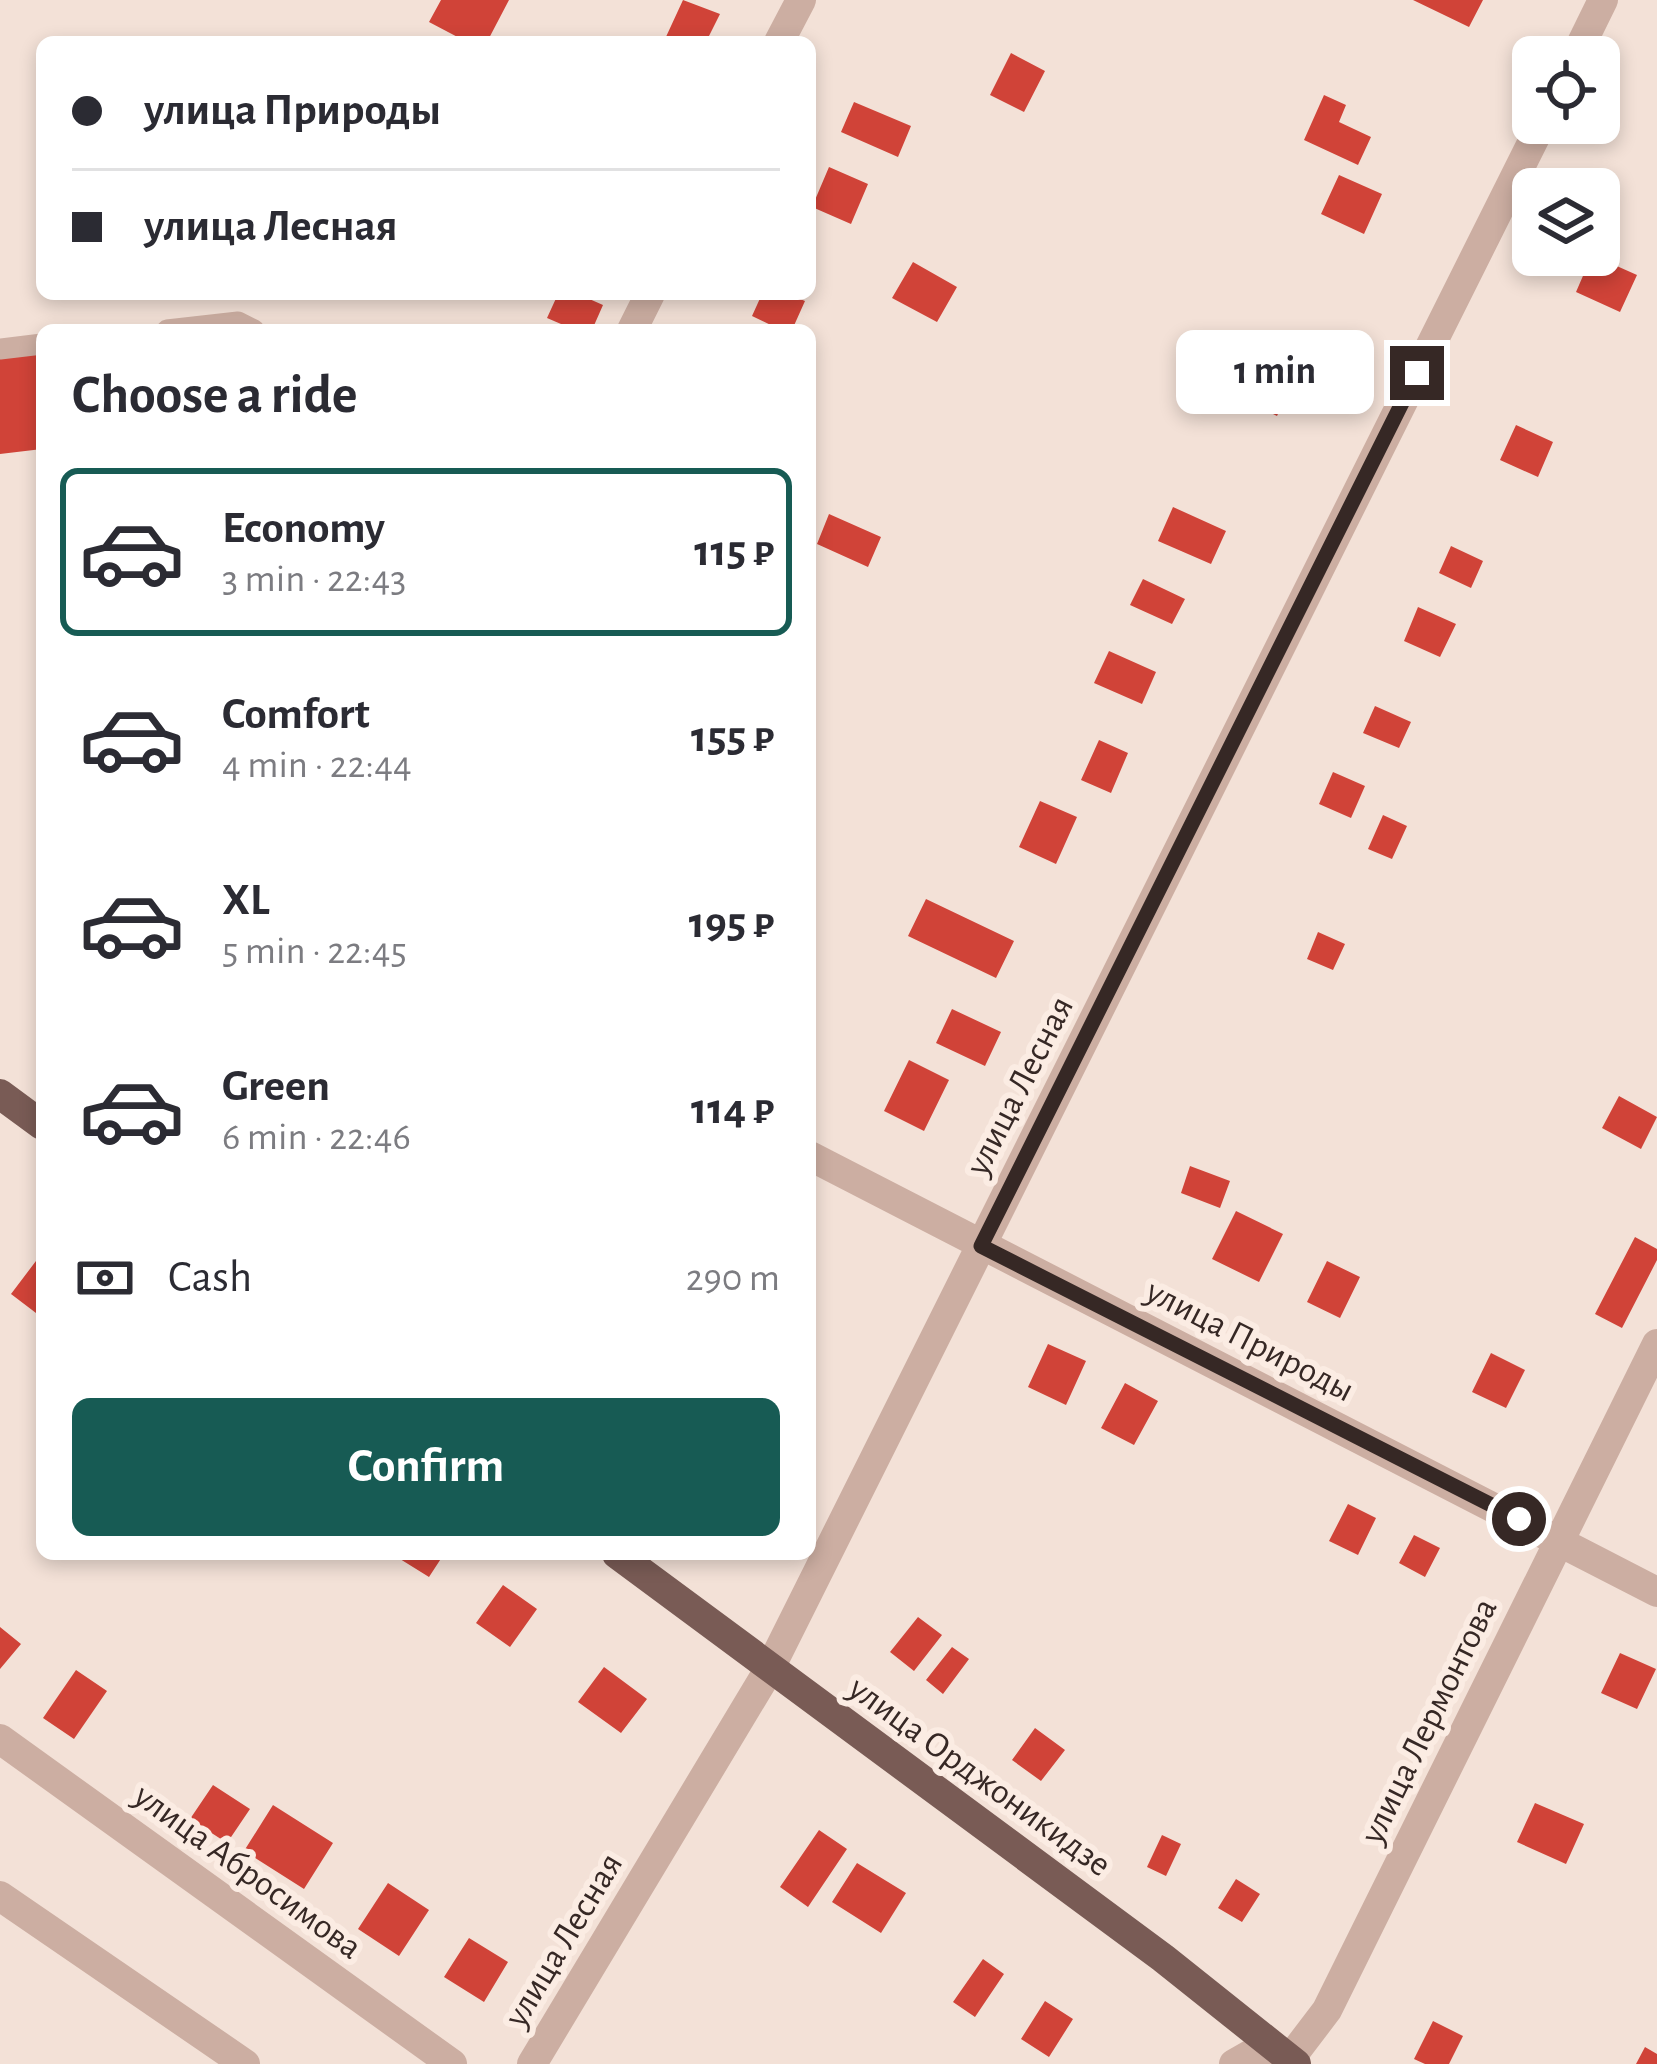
<!DOCTYPE html>
<html lang="en">
<head>
<meta charset="utf-8">
<style>
  body { margin:0; font-family:"Alegreya Sans",sans-serif; background:#f7f7f7; color:#2b2b33; height:100vh; display:flex; flex-direction:column; font-size:45px; white-space:nowrap }
  * { box-sizing:border-box; margin:0 }
  p { font-size:39px; color:#7c7c81 }
  .icon { flex:none; width:66px; height:66px; fill:none; stroke:currentColor; stroke-width:2; stroke-linecap:round; stroke-linejoin:round }
  .map { position:relative; flex:1; overflow:hidden }
  .sheet { position:absolute; left:36px; top:324px; width:780px; height:1236px; display:flex; flex-direction:column; background:#fff; border-radius:18px; box-shadow:0 6px 18px #0003 }
  .sheet>* { flex:none }
  .banner { position:absolute; left:36px; top:36px; width:780px; height:264px; border-radius:18px; box-shadow:0 6px 18px #0003; display:grid; align-content:center; height:264px; padding:0 36px; background:#fff }
  .controls { position:absolute; left:1512px; top:36px; display:grid; gap:24px }
  .controls a { display:grid; place-items:center; width:108px; height:108px; border-radius:18px; background:#fff; box-shadow:0 6px 18px #0003; font-size:60px }
  .end { position:absolute; width:54px; height:54px; margin:-27px; border:15px solid #362825; background:#fff; box-shadow:0 0 0 6px #fff }
  .from { border-radius:50% }
  .bubble { position:absolute; height:84px; border-radius:18px; background:#fff; box-shadow:0 6px 18px #0003; font-size:39px; font-weight:600; line-height:84px; text-align:center }
  .banner b { display:flex; align-items:center; gap:42px; height:114px; font-size:45px }
  .banner b+b { border-top:3px solid #e1e1e2 }
  .banner i { width:30px; height:30px; background:#2b2b33 }
  ul { padding:0; list-style:none }
  li { display:flex; align-items:center; gap:36px; height:168px; margin:0 24px 18px; padding:0 12px; border:6px solid transparent; border-radius:18px }
  li div { flex:1 }
  li b { display:block; font-size:45px }
  li em { font-style:normal; font-weight:600 }
  li.active { border-color:#175b54 }
  li>.icon { width:108px; height:108px; stroke-width:1.5 }
  h2 { padding:0 36px; font-size:54px; line-height:144px }
  .pay { display:flex; align-items:center; gap:30px; height:132px; padding:0 36px; font-size:45px }
  .pay p { margin-inline-start:auto }
  .cta { display:flex; gap:24px; margin-top:auto; padding:24px 36px }
  .cta a { flex:1; height:138px; border-radius:18px; background:#175b54; color:#fff; font-size:48px; font-weight:600; line-height:138px; text-align:center }
  .map>svg:first-child { display:block }
  .building { fill:#d04338 }
  .lines { fill:none; stroke-linecap:round; stroke-linejoin:round }
  .service { stroke:#ccaea2; stroke-width:21 }
  .minor { stroke:#ccaea2; stroke-width:30 }
  .primary { stroke:#795b55; stroke-width:30 }
  .route { stroke:#362825; stroke-width:15 }
  .labels { text-anchor:middle; stroke-width:12; stroke-linejoin:round; paint-order:stroke }
  .street-label { font-size:36px; fill:#362825; stroke:#fbece3 }
</style>
</head>
<body>
<div class="map">
<svg width="1657" height="2064" viewBox="0 0 1657 2064">
  <rect width="100%" height="100%" fill="#f3e1d7"/>
  <!-- building -->
  <path class="building" d="M441,0H509L487,42H467L429,22Z
    M683,0L720,14L706,42L665,39Z
    M1413,0H1483L1469,27Z
    M1011,53L1045,71L1024,112L990,95Z
    M1324,95L1346,105L1339,122L1371,137L1358,165L1304,140Z
    M854,102L911,126L898,157L841,132Z
    M829,167L868,184L851,224L812,207Z
    M1339,175L1382,194L1364,234L1321,214Z
    M1592,255L1637,275L1620,312L1576,292Z
    M913,262L957,287L937,322L892,298Z
    M558,294H578L603,305L592,330H575L547,318Z
    M762,294H788L805,301L792,330H781L752,316Z
    M38,350L42,373V449L0,454V355Z
    M1255,368L1291,386L1277,416L1241,398Z
    M1516,425L1553,442L1538,477L1500,460Z
    M1173,507L1226,531L1211,564L1158,541Z
    M829,514L881,537L868,567L817,544Z
    M1451,546L1483,561L1471,588L1439,573Z
    M1143,579L1185,599L1172,624L1130,605Z
    M1418,607L1456,624L1440,657L1404,641Z
    M1109,651L1156,672L1142,704L1094,683Z
    M1375,706L1411,722L1399,748L1363,733Z
    M1099,740L1128,753L1111,793L1081,780Z
    M1333,772L1365,786L1351,818L1319,804Z
    M1040,801L1077,817L1056,864L1019,847Z
    M1383,815L1407,826L1392,859L1368,849Z
    M926,899L1014,941L996,978L908,936Z
    M1318,932L1345,944L1333,970L1307,959Z
    M952,1009L1001,1032L985,1066L936,1043Z
    M909,1060L949,1080L924,1131L884,1111Z
    M1619,1096L1657,1117L1641,1149L1602,1128Z
    M1190,1166L1230,1181L1220,1208L1181,1193Z
    M1236,1211L1283,1234L1259,1282L1212,1259Z
    M1635,1237L1657,1249V1260L1622,1328L1595,1314Z
    M39,1257L42,1260V1305L36,1313L11,1294Z
    M1327,1261L1360,1277L1340,1318L1307,1302Z
    M1048,1344L1086,1361L1066,1405L1028,1387Z
    M1491,1353L1525,1370L1506,1408L1472,1392Z
    M1125,1383L1158,1401L1134,1445L1101,1428Z
    M1348,1504L1376,1518L1358,1555L1329,1541Z
    M1414,1535L1440,1548L1425,1577L1399,1563Z
    M392,1554H444L429,1577Z
    M503,1585L537,1609L510,1647L476,1623Z
    M918,1617L942,1635L914,1671L890,1652Z
    M0,1627L21,1644L0,1669Z
    M952,1647L969,1659L943,1694L926,1680Z
    M1620,1653L1656,1669L1637,1709L1601,1693Z
    M604,1667L647,1699L621,1733L578,1702Z
    M76,1670L107,1691L74,1739L43,1718Z
    M1035,1728L1065,1750L1041,1781L1012,1760Z
    M213,1785L250,1809L227,1843L190,1819Z
    M1535,1803L1584,1824L1566,1864L1517,1842Z
    M273,1805L333,1843L304,1889L244,1851Z
    M819,1830L847,1849L808,1907L780,1887Z
    M1162,1835L1181,1844L1166,1876L1147,1867Z
    M857,1863L906,1893L881,1933L832,1902Z
    M1236,1879L1260,1894L1242,1922L1218,1908Z
    M388,1883L429,1910L399,1956L358,1929Z
    M469,1938L508,1962L484,2002L444,1977Z
    M983,1959L1004,1974L975,2017L953,2002Z
    M1045,2001L1073,2019L1049,2057L1021,2039Z
    M1433,2021L1463,2036L1449,2064H1425L1414,2059Z
    M1645,2047L1657,2054V2064H1636Z"/>
  <g class="lines">
    <!-- service -->
    <path class="service" d="M167,330L238,322L254,330
      M0,349L42,344"/>
    <!-- minor -->
    <path class="minor" d="M779,42L801,0
      M1575,57L1603,0
      M632,330L650,294
      M810,1156L1657,1592
      M0,1739L452,2064
      M0,1896L245,2064
      M532,2064L770,1668L1542,123
      M1234,2064L1255,2052L1289,2060L1327,2010L1657,1344"/>
    <!-- primary -->
    <path class="primary" d="M0,1094L42,1125
      M617,1554L1163,1958L1296,2064"/>
  </g>
  <g class="lines">
    <!-- route -->
    <path class="route" d="M1417,373L981,1246L1519,1519"/>
  </g>
  <g class="labels">
    <!-- street labels -->
    <g class="street-label">
      <text transform="translate(1018 1085) rotate(-63)" y="13">улица Лесная</text>
      <text transform="translate(1251 1339) rotate(27)" y="13">улица Природы</text>
      <text transform="translate(1427 1720) rotate(-64)" y="13">улица Лермонтова</text>
      <text transform="translate(981 1775) rotate(36)" y="13">улица Орджоникидзе</text>
      <text transform="translate(249 1870) rotate(36)" y="13">улица Абросимова</text>
      <text transform="translate(562 1939) rotate(-59)" y="13">улица Лесная</text>
    </g>
  </g>
</svg>
<div class="controls">
<a><svg class="icon" aria-label="locate" viewBox="0 0 24 24"><circle cx="12" cy="12" r="6"/><path d="M12 2v4M12 18v4M2 12h4M18 12h4"/></svg></a>
<a><svg class="icon" aria-label="layers" viewBox="0 0 24 24"><path d="M12 4l9 5-9 5-9-5zM3 14l9 5 9-5"/></svg></a>
</div>
<i class="end from" style="left:1519px;top:1519px"></i>
<i class="end" style="left:1417px;top:373px"></i>
<div class="bubble" style="left:1176px;top:330px;width:198px">1 min</div>
<div class="banner">
<b><i class="from"></i>улица Природы</b>
<b><i></i>улица Лесная</b>
</div>
<section class="sheet">
<h2>Choose a ride</h2>
<ul>
<li class="active"><svg class="icon" aria-label="car" viewBox="0 0 24 24"><path d="M5 17H2v-5l4-1 3-4h7l3 4 3 1v5h-3M9 17h6M6 11h13"/><circle cx="7" cy="17" r="2"/><circle cx="17" cy="17" r="2"/></svg><div><b>Economy</b><p>3 min · 22:43</p></div><em>115 ₽</em></li>
<li><svg class="icon" aria-label="car" viewBox="0 0 24 24"><path d="M5 17H2v-5l4-1 3-4h7l3 4 3 1v5h-3M9 17h6M6 11h13"/><circle cx="7" cy="17" r="2"/><circle cx="17" cy="17" r="2"/></svg><div><b>Comfort</b><p>4 min · 22:44</p></div><em>155 ₽</em></li>
<li><svg class="icon" aria-label="car" viewBox="0 0 24 24"><path d="M5 17H2v-5l4-1 3-4h7l3 4 3 1v5h-3M9 17h6M6 11h13"/><circle cx="7" cy="17" r="2"/><circle cx="17" cy="17" r="2"/></svg><div><b>XL</b><p>5 min · 22:45</p></div><em>195 ₽</em></li>
<li><svg class="icon" aria-label="car" viewBox="0 0 24 24"><path d="M5 17H2v-5l4-1 3-4h7l3 4 3 1v5h-3M9 17h6M6 11h13"/><circle cx="7" cy="17" r="2"/><circle cx="17" cy="17" r="2"/></svg><div><b>Green</b><p>6 min · 22:46</p></div><em>114 ₽</em></li>
</ul>
<div class="pay"><svg class="icon" aria-label="cash" viewBox="0 0 24 24"><path d="M3 7h18v10H3z"/><circle cx="12" cy="12" r="2"/></svg>Cash<p>290 m</p></div>
<div class="cta"><a>Confirm</a></div>
</section>
</div>
</body>
</html>
